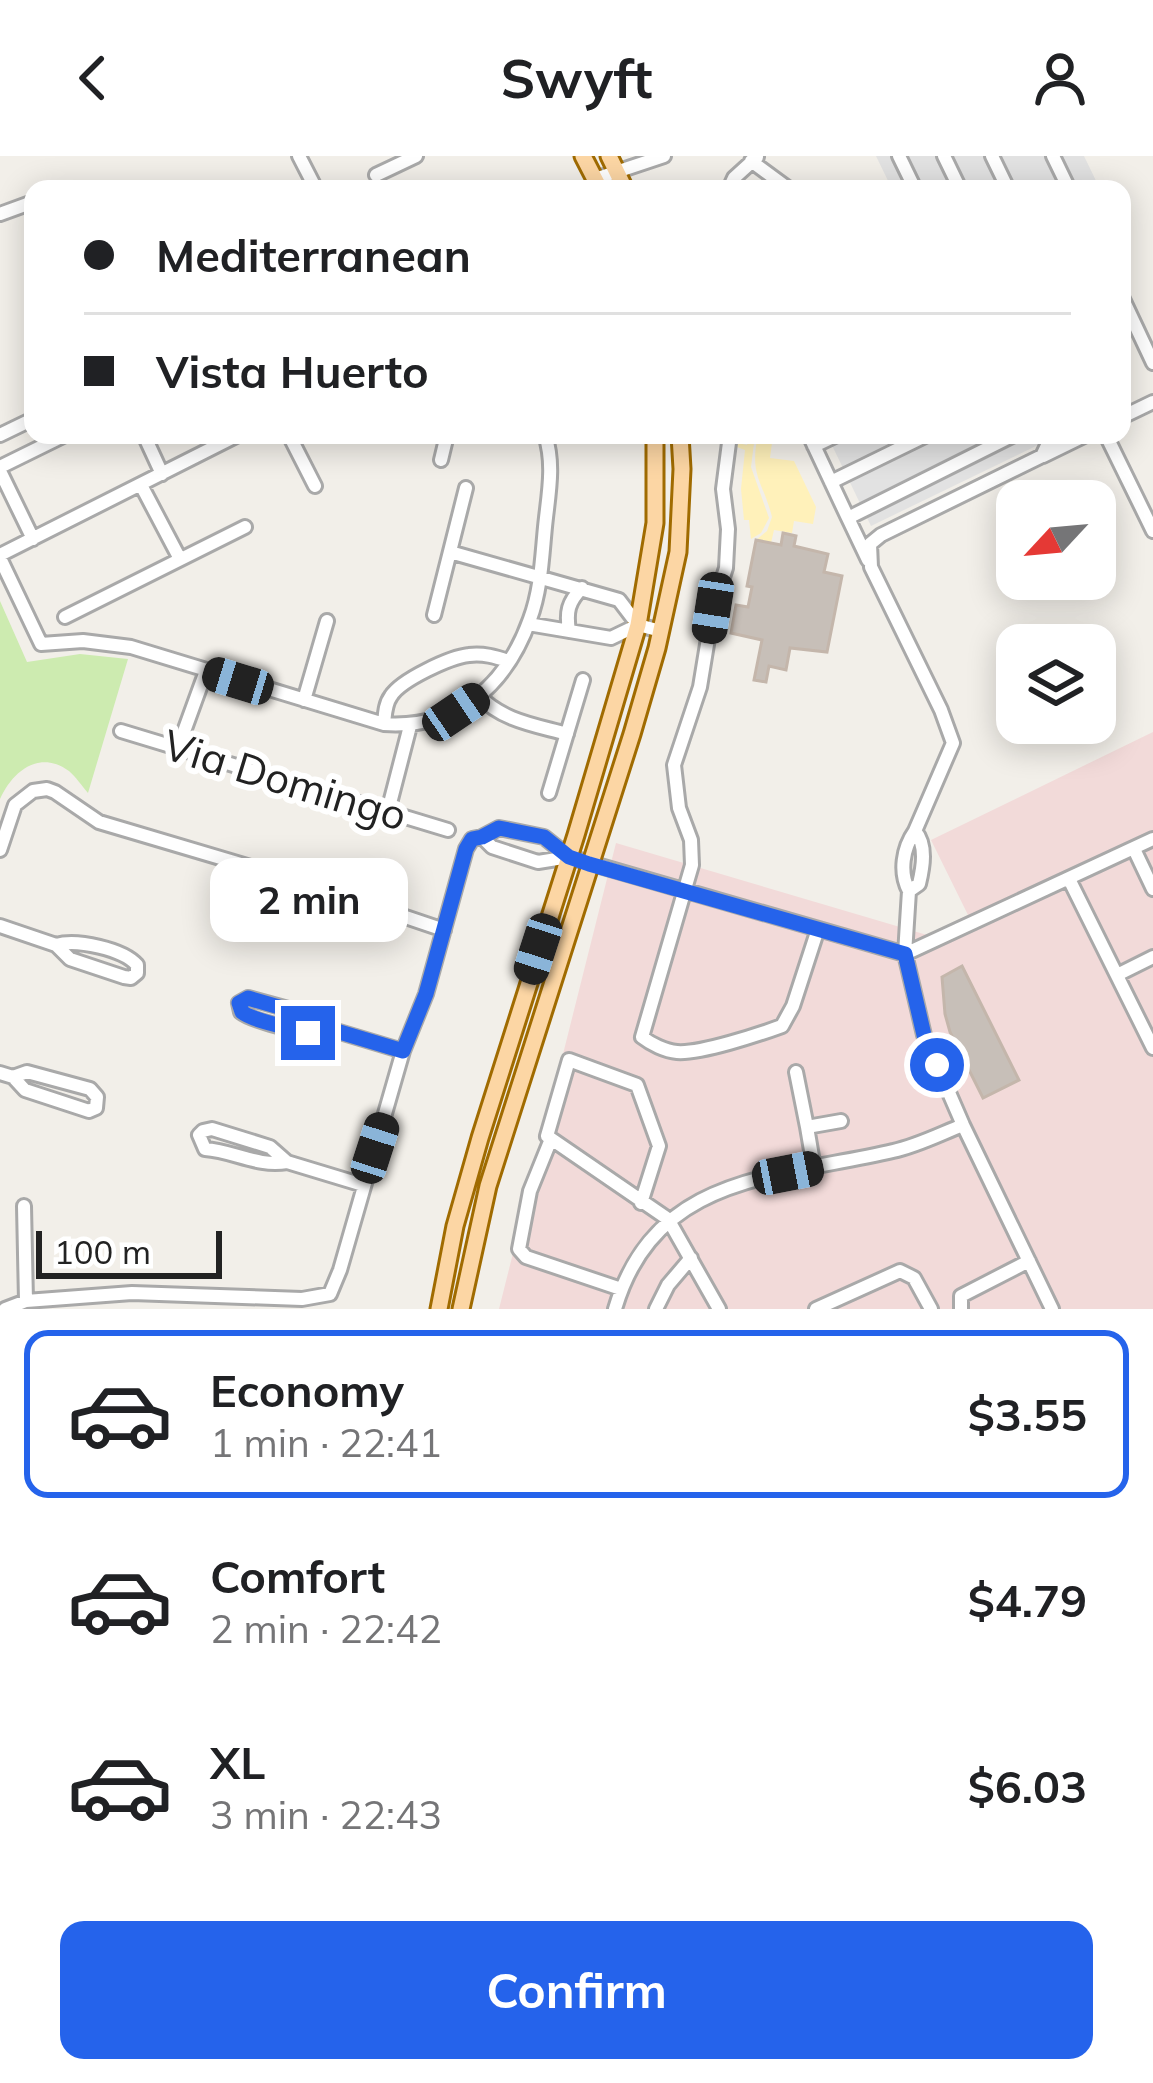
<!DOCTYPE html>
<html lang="en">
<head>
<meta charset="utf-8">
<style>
  body { margin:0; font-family:Mulish,sans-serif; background:#f2f2f2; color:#202124; height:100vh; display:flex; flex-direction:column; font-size:45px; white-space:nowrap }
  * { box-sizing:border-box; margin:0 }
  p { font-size:39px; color:#757577 }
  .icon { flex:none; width:66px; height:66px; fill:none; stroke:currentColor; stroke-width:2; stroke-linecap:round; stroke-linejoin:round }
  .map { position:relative; height:1153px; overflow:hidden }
  .details { display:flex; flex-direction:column; background:#fff; flex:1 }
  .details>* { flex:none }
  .hud { position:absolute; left:24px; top:24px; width:1107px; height:264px; border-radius:24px; box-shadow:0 6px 30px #0003; display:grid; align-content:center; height:264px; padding:0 60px; background:#fff }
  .needle { width:78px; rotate:244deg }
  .tools { position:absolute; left:996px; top:324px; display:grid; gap:24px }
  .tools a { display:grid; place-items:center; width:120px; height:120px; border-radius:24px; background:#fff; box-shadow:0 6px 30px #0003; font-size:60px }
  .scale { position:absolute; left:36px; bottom:30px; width:186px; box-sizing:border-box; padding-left:12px; border:6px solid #222; border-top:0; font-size:33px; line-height:42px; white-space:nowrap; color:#222; -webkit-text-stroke:9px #fff; paint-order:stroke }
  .end { position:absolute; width:54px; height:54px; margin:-27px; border:15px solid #2563eb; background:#fff; box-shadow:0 0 0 6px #fff }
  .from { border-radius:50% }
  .bubble { position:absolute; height:84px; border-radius:24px; background:#fff; box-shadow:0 6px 30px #0003; font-size:39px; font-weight:700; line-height:84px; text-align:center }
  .car { position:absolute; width:36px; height:72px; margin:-36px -18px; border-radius:15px; box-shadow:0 0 9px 3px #0007; background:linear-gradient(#222 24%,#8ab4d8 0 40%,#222 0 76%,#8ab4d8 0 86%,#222 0) }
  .hud b { display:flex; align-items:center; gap:42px; height:114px; font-size:45px }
  .hud b+b { border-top:3px solid #e0e0e0 }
  .hud i { width:30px; height:30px; background:#202124 }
  ul { padding:21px 0 0; list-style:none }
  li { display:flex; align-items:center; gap:36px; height:168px; margin:0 24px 18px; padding:0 36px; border:6px solid transparent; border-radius:24px }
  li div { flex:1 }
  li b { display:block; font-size:45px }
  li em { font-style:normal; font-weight:700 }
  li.on { border-color:#2563eb }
  li>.icon { width:108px; height:108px; stroke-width:1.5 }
  .primary-button { display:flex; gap:24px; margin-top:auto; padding:24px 60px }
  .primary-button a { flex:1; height:138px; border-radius:24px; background:#2563eb; color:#fff; font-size:48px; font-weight:700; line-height:138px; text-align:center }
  header { display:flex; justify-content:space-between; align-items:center; height:156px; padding:0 60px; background:#fff; font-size:54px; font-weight:700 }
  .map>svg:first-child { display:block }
  .commercial { fill:#f2dad9 }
  .grass { fill:#cdebb0 }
  .sand { fill:#fff1ba }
  .parking { fill:#e2e2e2 }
  .building { fill:#c7bfb8; stroke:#c4b6ab; stroke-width:3 }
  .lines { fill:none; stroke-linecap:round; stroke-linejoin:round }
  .minor-casing { stroke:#a9a9a9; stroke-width:18 }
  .major-casing { stroke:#a06b00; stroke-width:21 }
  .minor { stroke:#fff; stroke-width:12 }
  .major { stroke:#fcd6a4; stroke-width:15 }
  .route { stroke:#2563eb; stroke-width:15 }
  .labels { text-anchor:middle; stroke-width:12; stroke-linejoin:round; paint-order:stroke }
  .street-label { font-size:42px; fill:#222; stroke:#fff }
</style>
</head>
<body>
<header><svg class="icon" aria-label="back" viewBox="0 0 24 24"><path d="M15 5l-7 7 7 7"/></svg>Swyft<svg class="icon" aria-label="person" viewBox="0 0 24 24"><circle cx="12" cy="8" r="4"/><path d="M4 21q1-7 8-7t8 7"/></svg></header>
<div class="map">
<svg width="1153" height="1153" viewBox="0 0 1153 1153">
  <rect width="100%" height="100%" fill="#f2efe9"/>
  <!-- commercial -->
  <path class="commercial" d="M1153,576V1153H499L616,687L927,779L968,759L931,684Z"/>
  <!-- grass -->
  <path class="grass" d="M0,445L27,506L80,498L128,503L88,637C82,630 76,621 69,615C39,593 12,616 0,643Z"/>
  <!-- sand -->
  <path class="sand" d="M750,279H755L751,311L769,362L761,377L751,383L749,364H744L741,333L745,294L737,291L738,287L747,289Z
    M758,279H773L770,302L794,305L816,351L813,368L794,365L792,377L774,374L771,387L756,384L767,375L772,361C763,325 749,320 758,279Z"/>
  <!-- parking -->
  <path class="parking" d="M876,0H1084L1100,33H892Z
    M827,279H1033L1038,289L871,370Z"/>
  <!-- building -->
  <path class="building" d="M783,377L796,380L794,390L828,398L824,416L842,420L827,496L790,492L786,514L769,510L766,526L754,524L762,484L731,477L736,449L748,451L752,431L747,430L756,384L781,389Z
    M962,810L1019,924L983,942L950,876L945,858L942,821Z"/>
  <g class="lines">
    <!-- minor casing -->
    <g class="minor-casing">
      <path id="minor" d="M299,0L316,33
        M899,0L915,33
        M944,0L960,33
        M992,0L1008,33
        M1053,0L1069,33
        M751,5L789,33
        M376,19L416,0
        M595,23L664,0
        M729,33L734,22L757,1
        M0,58L33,46
        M1122,141L1153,207
        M1122,261L1153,246
        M0,279L33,263
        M144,279L162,318
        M289,279L315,330
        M730,279L723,333L728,373L726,412L713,452L700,531L674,609L679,652L691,684L692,709L642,881C651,888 665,895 677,896C700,898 760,878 782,870L793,850L818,773
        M809,279L848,362L1014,279
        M1106,279L1153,375
        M814,290L837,279
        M1043,300L1086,279
        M441,304L447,279
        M0,311L65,279
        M0,315L33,383
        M831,326L927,279
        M141,329L180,403
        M848,362L868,404
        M450,396L619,444L638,469L661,475
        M0,399L238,279
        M0,402L41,488L83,485L131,491L384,568C457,573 506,530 530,463C541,434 542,401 545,371C548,340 555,309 545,279
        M434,459L466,332
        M65,461L245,371
        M528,468L611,482L638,469
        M569,475C566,456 568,446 582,432
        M479,540C503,565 535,569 567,578
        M304,544L327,465
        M384,568C385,558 385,548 391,540C401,524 450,501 469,499C483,497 496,501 508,505
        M121,575L448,674
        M178,592L206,515
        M549,637L583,524
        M388,655L410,570
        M499,672L544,681L569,701L538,706L492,691L482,681Z
        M915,675C927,689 923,711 919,728L909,735C899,716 903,692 915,675L953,587L941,554L871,411L870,388L881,379L1042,300L1052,279
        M1134,693L1153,733
        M0,694L15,649L33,635L47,633L55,636L99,666L308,728L444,774
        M569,701L905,798L1153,683
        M1069,723L1153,892
        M909,735L905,798L924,879L963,969L1052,1153
        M0,770L56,789L70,803L124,821L131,822L137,817V809C123,793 77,783 56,789
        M1117,819L1153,801
        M323,871C313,875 312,876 302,875C288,873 251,864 241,856L239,847L248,842L310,859L323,871L403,895
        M796,916L807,971
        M0,917L13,921L27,916L90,933L97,941L96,952L89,955L25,934L13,921
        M551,983L530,1035L519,1093L526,1101L621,1133
        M287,1006C257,1011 234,995 205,993L199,979L203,975L212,973L270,991L287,1006L363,1029
        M814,1012L807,971L841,965
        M641,1047L659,990L637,929L569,904L547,980L668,1063L719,1153
        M24,1050L26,1145
        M5,1153L26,1145L132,1137L302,1143L330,1138L340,1114L403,895L426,838L466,693L472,683L482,681
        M615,1153C655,1017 778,1022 893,995C917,990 940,978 963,969
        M656,1153L668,1129L691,1102
        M816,1153L900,1115L914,1122L931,1153
        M961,1153V1140L1029,1105"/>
    </g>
    <!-- major casing -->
    <g class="major-casing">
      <path id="major" d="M583,0L600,33
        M609,0L625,33
        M439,1153L455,1070L480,982L576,679L638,469L655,367V279
        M461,1153L488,1030L632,578L657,492L678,396L682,313L680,279"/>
    </g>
    <!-- minor -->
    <use href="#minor" class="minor"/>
    <!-- major -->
    <use href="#major" class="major"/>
  </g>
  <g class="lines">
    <!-- route -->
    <path class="route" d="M308,877C291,872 253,865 242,856L239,847L248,842L310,860L323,871L403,895L426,838L466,693L472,683L482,681L499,672L544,681L569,701L589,708L905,798L924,879L937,909"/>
  </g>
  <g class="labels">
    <!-- street labels -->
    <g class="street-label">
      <text transform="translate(285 624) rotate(17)" y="15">Via Domingo</text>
    </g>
  </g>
</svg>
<div class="tools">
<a><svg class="needle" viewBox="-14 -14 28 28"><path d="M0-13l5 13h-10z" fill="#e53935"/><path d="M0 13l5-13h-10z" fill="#757577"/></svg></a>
<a><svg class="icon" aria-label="layers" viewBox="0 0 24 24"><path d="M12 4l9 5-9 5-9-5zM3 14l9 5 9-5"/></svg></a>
</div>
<div class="scale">100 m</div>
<i class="end from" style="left:937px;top:909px"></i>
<i class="end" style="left:308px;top:877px"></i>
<div class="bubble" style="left:210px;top:702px;width:198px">2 min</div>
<i class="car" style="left:713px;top:452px;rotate:189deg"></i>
<i class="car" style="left:238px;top:525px;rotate:287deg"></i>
<i class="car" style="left:456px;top:556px;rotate:56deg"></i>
<i class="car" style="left:538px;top:793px;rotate:198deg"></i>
<i class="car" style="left:375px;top:992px;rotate:18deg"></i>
<i class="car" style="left:788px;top:1017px;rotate:79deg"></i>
<div class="hud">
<b><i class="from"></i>Mediterranean</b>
<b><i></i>Vista Huerto</b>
</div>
</div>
<section class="details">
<ul>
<li class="on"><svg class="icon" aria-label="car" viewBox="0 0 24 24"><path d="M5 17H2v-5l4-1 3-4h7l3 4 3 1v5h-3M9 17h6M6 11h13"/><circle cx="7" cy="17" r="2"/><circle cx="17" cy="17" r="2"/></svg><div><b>Economy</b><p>1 min · 22:41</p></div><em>$3.55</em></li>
<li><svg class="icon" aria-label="car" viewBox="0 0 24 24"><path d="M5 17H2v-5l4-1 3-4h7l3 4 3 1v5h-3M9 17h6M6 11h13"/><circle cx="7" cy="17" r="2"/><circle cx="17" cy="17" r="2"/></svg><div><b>Comfort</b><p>2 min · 22:42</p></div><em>$4.79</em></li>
<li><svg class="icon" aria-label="car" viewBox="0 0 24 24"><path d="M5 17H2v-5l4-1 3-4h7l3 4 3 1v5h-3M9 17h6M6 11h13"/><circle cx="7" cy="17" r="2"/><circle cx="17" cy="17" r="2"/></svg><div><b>XL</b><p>3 min · 22:43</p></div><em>$6.03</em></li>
</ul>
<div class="primary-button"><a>Confirm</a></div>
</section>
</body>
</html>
